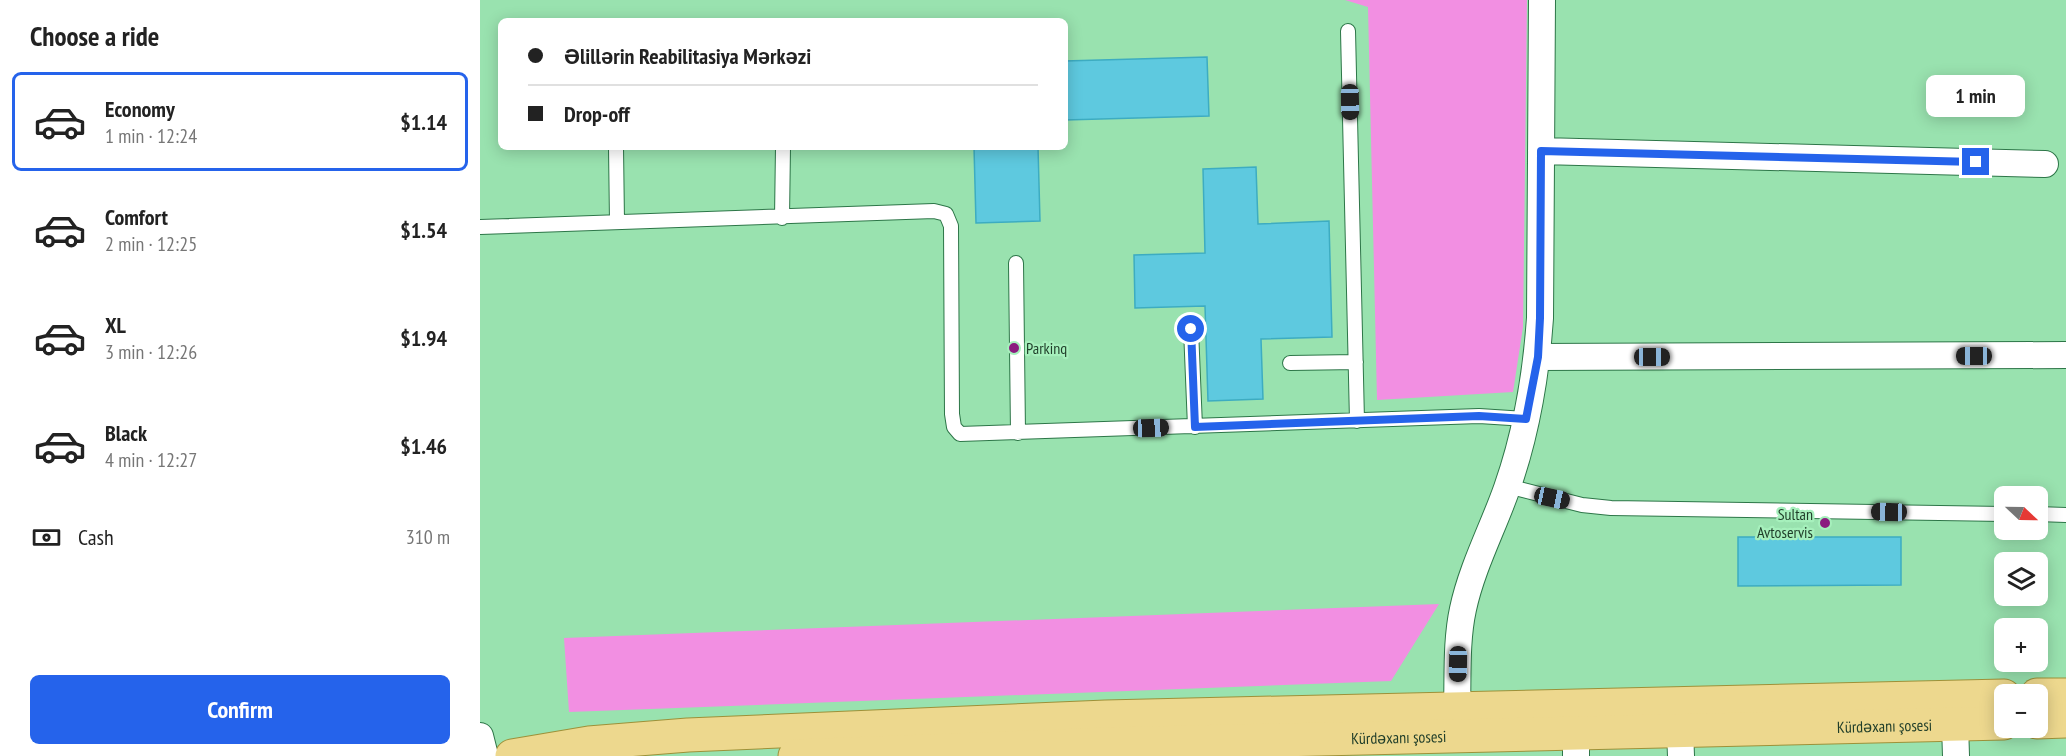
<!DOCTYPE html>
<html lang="en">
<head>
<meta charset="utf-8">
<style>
  body { margin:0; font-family:"PT Sans Narrow",sans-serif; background:#f2f2f2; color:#222; height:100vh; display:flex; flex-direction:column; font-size:22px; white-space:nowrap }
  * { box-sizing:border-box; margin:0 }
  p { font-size:20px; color:#767676 }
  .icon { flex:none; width:33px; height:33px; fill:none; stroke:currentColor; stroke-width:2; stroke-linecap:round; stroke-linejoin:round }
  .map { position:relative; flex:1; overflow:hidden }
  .drawer { display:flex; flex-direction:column; background:#fff; width:480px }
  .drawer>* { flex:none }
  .top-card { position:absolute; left:18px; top:18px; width:570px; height:132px; border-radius:9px; box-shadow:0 3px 15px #0003; display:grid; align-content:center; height:132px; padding:0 30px; background:#fff }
  .needle { width:39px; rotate:112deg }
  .fabs { position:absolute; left:1514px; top:486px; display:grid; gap:12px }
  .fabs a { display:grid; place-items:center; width:54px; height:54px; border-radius:9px; background:#fff; box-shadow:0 3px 15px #0003; font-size:30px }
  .end { position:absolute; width:27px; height:27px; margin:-14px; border:8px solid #2563eb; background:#fff; box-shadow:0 0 0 3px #fff }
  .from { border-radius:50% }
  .bubble { position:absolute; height:42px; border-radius:9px; background:#fff; box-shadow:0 3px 15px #0003; font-size:20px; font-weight:700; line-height:42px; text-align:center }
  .car { position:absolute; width:18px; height:36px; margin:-18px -9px; border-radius:8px; box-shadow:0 0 4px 2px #0007; background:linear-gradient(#222 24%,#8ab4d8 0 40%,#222 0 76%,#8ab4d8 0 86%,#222 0) }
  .top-card b { display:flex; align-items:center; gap:21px; height:57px; font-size:22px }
  .top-card b+b { border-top:2px solid #e0e0e0 }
  .top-card i { width:15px; height:15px; background:#222 }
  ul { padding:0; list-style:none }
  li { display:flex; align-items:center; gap:18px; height:99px; margin:0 12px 9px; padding:0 18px; border:3px solid transparent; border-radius:9px }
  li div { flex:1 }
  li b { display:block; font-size:22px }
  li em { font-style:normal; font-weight:700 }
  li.current { border-color:#2563eb }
  li>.icon { width:54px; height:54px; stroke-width:1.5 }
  h2 { padding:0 30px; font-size:27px; line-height:72px }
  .pay { display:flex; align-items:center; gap:15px; height:66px; padding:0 30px; font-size:22px }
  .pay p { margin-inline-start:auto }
  .primary-button { display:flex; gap:12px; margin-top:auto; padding:12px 30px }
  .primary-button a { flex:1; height:69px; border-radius:9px; background:#2563eb; color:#fff; font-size:24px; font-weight:700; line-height:69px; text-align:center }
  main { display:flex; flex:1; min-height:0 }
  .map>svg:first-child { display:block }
  .green { fill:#f28fe2 }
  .building { fill:#5ec9df; stroke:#3dacc1; stroke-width:1.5 }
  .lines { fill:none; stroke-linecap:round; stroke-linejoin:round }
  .service-casing { stroke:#2d7648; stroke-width:16 }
  .minor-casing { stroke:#2d7648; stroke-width:28 }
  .primary-casing { stroke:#9d9139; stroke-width:35 }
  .service { stroke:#fff; stroke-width:14 }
  .minor { stroke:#fff; stroke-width:26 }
  .primary { stroke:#edd88e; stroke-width:33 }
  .route { stroke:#2563eb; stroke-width:8 }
  .poi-dot { fill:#8b1c7f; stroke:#a6f0bc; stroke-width:2 }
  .labels { text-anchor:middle; stroke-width:4.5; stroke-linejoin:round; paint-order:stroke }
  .poi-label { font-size:16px; fill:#1f3d29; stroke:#a6f0bc; text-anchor:start }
  .street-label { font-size:16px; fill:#1f3d29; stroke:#a6f0bc }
</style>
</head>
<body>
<main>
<section class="drawer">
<h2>Choose a ride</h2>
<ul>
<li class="current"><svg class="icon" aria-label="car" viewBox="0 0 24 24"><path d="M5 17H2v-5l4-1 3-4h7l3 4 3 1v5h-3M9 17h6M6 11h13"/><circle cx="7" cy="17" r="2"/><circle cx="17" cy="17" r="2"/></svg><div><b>Economy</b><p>1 min · 12:24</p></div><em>$1.14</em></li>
<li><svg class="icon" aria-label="car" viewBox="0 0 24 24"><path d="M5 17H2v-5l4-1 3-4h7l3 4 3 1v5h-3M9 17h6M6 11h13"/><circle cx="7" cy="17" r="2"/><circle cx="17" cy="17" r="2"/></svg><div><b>Comfort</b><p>2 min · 12:25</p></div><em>$1.54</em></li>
<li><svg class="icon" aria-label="car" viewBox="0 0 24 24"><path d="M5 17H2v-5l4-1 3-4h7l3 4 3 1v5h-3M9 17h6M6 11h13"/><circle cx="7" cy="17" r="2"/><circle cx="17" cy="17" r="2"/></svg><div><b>XL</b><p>3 min · 12:26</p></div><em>$1.94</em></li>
<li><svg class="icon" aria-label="car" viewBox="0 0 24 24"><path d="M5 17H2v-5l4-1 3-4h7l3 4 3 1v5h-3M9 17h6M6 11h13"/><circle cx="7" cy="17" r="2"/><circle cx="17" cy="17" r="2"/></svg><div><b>Black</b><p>4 min · 12:27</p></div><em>$1.46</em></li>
</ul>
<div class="pay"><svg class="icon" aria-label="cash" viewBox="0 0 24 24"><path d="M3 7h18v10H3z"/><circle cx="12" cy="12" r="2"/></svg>Cash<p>310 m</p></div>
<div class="primary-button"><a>Confirm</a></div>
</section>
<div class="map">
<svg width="1586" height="756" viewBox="0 0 1586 756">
  <rect width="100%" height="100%" fill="#99e2af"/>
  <!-- green -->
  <path class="green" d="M865,0H1047L1043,327L1033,392L897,400L888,7Z
    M959,604L911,681L89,712L84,638Z"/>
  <!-- building -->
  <path class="building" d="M727,57L729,116L585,120V61Z
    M494,147H558L560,221L496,223Z
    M776,167L778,224L849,221L852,337L781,339L783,399L728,401L725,306L655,308L654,255L725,253L723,169Z
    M1258,537H1421V585L1258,586Z"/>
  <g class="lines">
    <!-- service casing -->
    <g class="service-casing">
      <path id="service" d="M868,31L877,421
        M136,147L137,222
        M302,218L303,147
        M0,227L454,211L466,214L471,226L472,414L474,427L480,434L999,416L1046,419
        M536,263L538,433
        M711,329L715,427
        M810,363L876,362
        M1027,486L1102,505L1131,508L1524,514
        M1557,514L1586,515"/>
    </g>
    <!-- minor casing -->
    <g class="minor-casing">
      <path id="minor" d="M1061,151L1565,164
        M1057,357L1586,355
        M977,709C978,676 976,641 983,609C992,567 1013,528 1027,488C1046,434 1056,376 1060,318L1062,0
        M1475,724L1476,756
        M1200,730L1201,756
        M0,736L5,756
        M1096,756V732"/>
    </g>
    <!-- primary casing -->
    <g class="primary-casing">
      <g id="primary">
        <path d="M1557,695H1586"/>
        <path d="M1557,722L1586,721"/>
        <path d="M32,756L109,743L208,735L626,717L1524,696"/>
        <path id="s1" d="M315,756L626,744L1524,723"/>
      </g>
    </g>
    <!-- service -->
    <use href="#service" class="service"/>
    <!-- minor -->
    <use href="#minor" class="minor"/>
    <!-- primary -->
    <use href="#primary" class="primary"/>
  </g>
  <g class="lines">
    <!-- route -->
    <path class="route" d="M711,329L715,427L999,416L1046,419L1058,357L1060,318L1061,151L1496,162"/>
  </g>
  <!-- markers -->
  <g class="poi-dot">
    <circle cx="534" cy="348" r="6"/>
    <circle cx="1345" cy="523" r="6"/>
  </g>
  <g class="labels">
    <!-- poi labels -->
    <g class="poi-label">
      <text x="546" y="354">Parkinq</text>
      <text x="1333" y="520" text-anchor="end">Sultan<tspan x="1333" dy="18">Avtoservis</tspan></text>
    </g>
    <!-- street labels -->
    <g class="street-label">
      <text dy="6" stroke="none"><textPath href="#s1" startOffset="1090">Kürdəxanı şosesi</textPath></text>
      <text dy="6" stroke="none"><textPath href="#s1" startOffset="604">Kürdəxanı şosesi</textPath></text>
    </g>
  </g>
</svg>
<div class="fabs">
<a><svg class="needle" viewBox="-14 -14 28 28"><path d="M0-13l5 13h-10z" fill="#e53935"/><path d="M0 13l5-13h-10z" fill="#767676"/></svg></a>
<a><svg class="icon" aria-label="layers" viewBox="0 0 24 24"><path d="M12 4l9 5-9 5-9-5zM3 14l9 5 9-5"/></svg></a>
<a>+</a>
<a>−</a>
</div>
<i class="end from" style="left:711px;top:329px"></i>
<i class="end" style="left:1496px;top:162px"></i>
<div class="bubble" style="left:1446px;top:75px;width:99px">1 min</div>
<i class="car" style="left:870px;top:102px;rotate:179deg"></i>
<i class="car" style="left:1494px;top:356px;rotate:270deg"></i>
<i class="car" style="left:1172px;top:357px;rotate:90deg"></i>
<i class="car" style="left:671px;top:428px;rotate:88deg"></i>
<i class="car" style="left:1072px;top:498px;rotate:102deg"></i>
<i class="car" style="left:1409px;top:512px;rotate:271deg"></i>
<i class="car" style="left:978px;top:664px;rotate:181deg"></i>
<div class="top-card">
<b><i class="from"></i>Əlillərin Reabilitasiya Mərkəzi</b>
<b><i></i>Drop-off</b>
</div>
</div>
</main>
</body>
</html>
